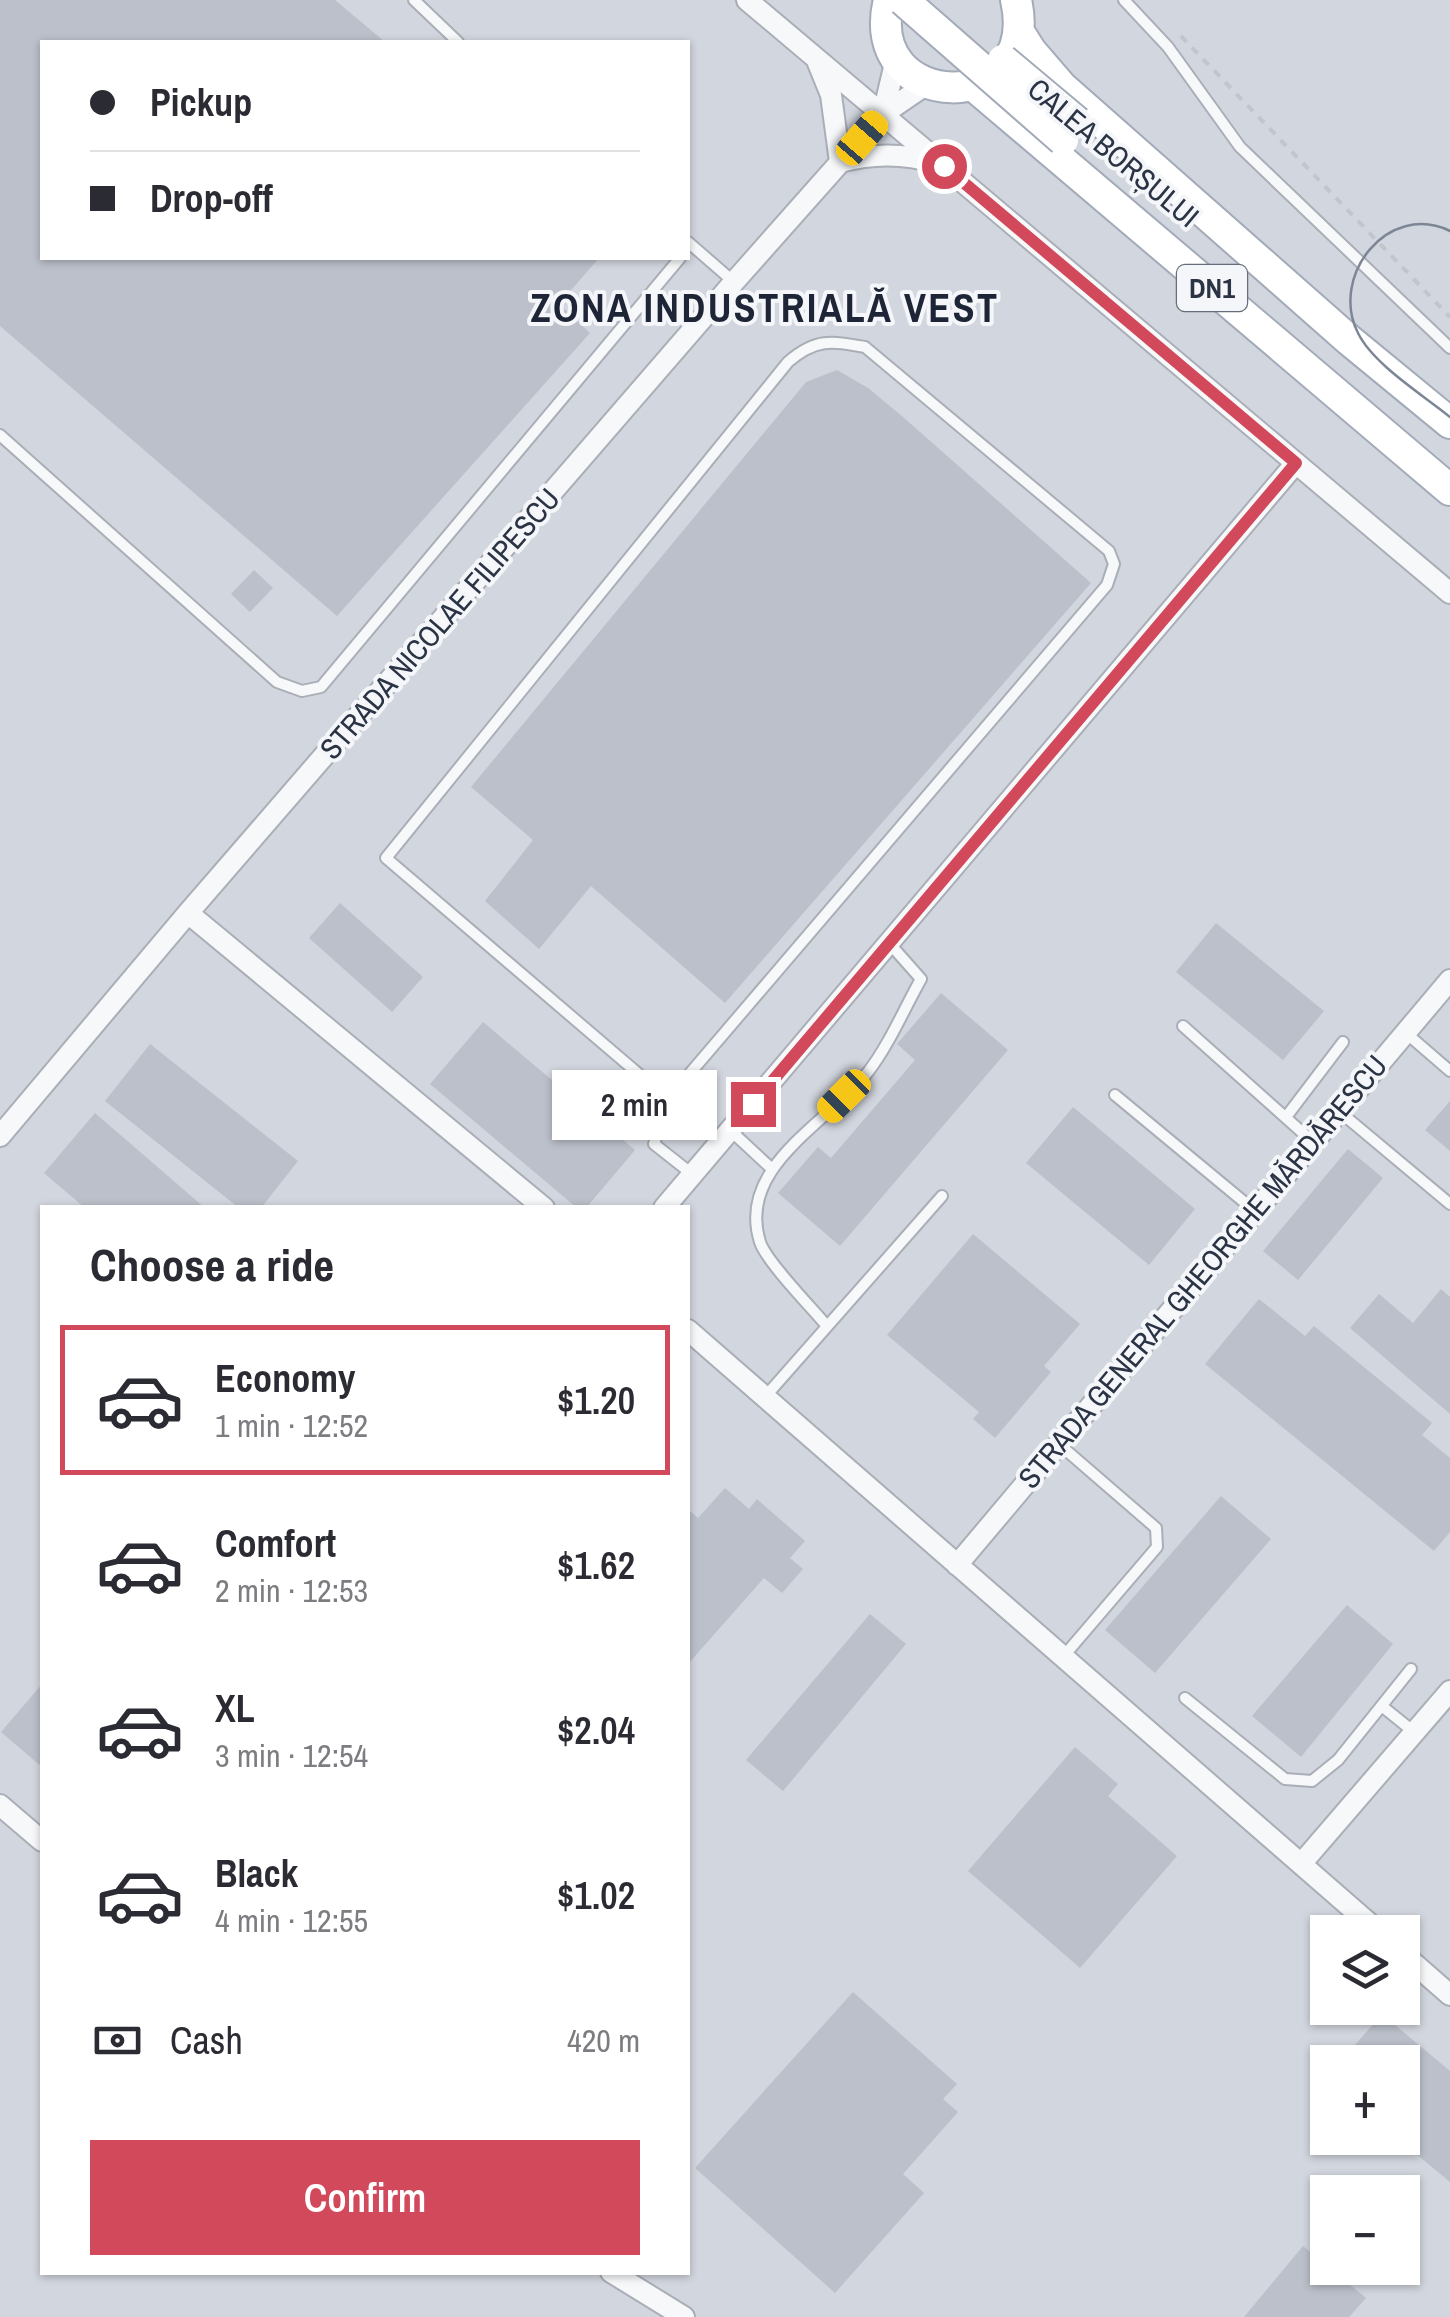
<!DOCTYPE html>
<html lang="en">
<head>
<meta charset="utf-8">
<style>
  body { margin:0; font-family:"Archivo Narrow",sans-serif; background:#f2f2f3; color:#2b2b33; height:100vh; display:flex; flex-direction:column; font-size:38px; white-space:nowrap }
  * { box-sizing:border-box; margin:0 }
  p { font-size:32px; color:#7c7c81 }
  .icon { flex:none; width:55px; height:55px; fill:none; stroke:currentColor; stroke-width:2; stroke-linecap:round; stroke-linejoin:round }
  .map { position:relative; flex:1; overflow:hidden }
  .sheet { position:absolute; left:40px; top:1205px; width:650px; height:1070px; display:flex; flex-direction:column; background:#fff; border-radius:0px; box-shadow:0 2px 8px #0004 }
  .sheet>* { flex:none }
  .guide { position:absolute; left:40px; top:40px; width:650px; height:220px; border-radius:0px; box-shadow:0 2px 8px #0004; display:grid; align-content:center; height:220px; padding:0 50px; background:#fff }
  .fabs { position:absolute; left:1310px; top:1915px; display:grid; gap:20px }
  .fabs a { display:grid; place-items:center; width:110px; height:110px; border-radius:0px; background:#fff; box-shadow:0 2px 8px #0004; font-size:50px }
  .end { position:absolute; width:45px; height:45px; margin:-22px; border:12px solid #d1495b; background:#fff; box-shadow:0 0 0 5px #fff }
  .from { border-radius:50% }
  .bubble { position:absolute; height:70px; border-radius:0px; background:#fff; box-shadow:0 2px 8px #0004; font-size:32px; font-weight:600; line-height:70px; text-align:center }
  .car { position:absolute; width:30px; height:60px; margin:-30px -15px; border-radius:12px; box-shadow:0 0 8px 2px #0007; background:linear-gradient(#f5c518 24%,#345 0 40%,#f5c518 0 76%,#345 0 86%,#f5c518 0) }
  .guide b { display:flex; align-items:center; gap:35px; height:95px; font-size:38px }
  .guide b+b { border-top:2px solid #e1e1e2 }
  .guide i { width:25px; height:25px; background:#2b2b33 }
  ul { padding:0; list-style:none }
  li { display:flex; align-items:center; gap:30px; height:150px; margin:0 20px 15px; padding:0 30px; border:5px solid transparent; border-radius:0px }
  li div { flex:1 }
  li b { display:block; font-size:38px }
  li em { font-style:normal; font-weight:600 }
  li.on { border-color:#d1495b }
  li>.icon { width:90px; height:90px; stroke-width:1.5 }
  h2 { padding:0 50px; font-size:45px; line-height:120px }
  .pay { display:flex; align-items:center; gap:25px; height:110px; padding:0 50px; font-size:38px }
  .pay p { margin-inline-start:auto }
  .action { display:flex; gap:20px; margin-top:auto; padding:20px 50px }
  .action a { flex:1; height:115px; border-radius:0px; background:#d1495b; color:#fff; font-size:40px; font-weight:600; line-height:115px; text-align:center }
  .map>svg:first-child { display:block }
  .built { fill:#d2d6de; fill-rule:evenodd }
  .building { fill:#bbc0ca }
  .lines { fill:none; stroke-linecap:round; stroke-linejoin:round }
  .service-casing { stroke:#a9aeb7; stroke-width:14 }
  .minor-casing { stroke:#a9aeb7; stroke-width:24 }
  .primary-casing { stroke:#a3abb8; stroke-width:34 }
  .path { stroke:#c2c5cb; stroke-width:4; stroke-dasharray:8 8; stroke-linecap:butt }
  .service { stroke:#f7f8fa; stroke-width:10 }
  .minor { stroke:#f7f8fa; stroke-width:20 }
  .primary { stroke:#fff; stroke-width:30 }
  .tram { stroke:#7d8696; stroke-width:2.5 }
  .primary-bridge-casing { stroke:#a3abb8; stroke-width:34; stroke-linecap:butt }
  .primary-bridge { stroke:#fff; stroke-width:30 }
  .route { stroke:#d1495b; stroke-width:12 }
  .labels { text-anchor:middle; stroke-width:8; stroke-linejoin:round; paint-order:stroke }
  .shield { fill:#f4f6f9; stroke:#676e7b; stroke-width:2.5 }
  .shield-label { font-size:28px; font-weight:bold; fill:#2b3445 }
  .street-label { font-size:30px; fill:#2b3445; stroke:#f4f6f9 }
  .district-label { font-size:40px; font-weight:bold; letter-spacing:2.5px; fill:#1d2536; stroke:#f4f6f9 }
</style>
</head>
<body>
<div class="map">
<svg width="1450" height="2317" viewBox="0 0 1450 2317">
  <rect width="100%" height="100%" fill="#e4e7ec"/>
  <!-- built -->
  <path class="built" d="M0,0H1450V2317H0ZM42,42H688V258H42ZM42,1208H688V2272H42ZM1328,1932H1402V2008H1328ZM1328,2062H1402V2138H1328ZM1328,2192H1402V2268H1328Z"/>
  <!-- building -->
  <path class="building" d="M0,0H335L385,42H42V258H599L559,304L590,333L337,616L0,326Z
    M837,370L868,388L903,417L1091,583L725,1003L591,886L539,949L485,901L533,840L471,787L806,382Z
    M254,570L273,588L250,612L231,594Z
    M340,903L423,977L392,1012L309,938Z
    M1216,923L1324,1011L1283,1060L1176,972Z
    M941,993L1008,1050L840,1246L778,1193L818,1147L831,1158L915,1060L897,1044Z
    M483,1022L635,1150L586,1208H577L430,1084Z
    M150,1044L298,1161L261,1208H239L105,1101Z
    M1450,1101V1151L1425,1130Z
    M1073,1107L1195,1209L1149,1265L1026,1163Z
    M95,1113L205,1208H85L44,1173Z
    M1348,1149L1383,1178L1298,1280L1263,1251Z
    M973,1234L1080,1324L1044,1366L1051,1372L995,1438L973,1419L979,1412L887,1335Z
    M1441,1289L1450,1297V1414L1350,1328L1379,1294L1413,1323Z
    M1259,1299L1305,1336L1314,1326L1432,1423L1422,1435L1450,1458V1532L1434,1551L1205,1364Z
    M725,1488L749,1509L757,1499L805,1541L790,1558L803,1569L782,1593L764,1578L688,1664V1509L698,1518Z
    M1221,1496L1271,1539L1155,1673L1105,1630Z
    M1347,1605L1393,1644L1301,1757L1252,1716Z
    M870,1614L906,1644L783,1791L746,1760Z
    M42,1684V1767L1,1732Z
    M1075,1747L1118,1784L1108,1796L1177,1856L1080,1968L968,1871Z
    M853,1992L957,2084L943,2099L958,2112L903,2174L924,2193L835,2293L695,2168Z
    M1382,2014L1450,2071V2182L1397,2138H1402V2062H1340Z
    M1303,2246L1366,2298L1349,2317H1244Z"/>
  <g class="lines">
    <!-- service casing -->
    <g class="service-casing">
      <path id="service" d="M414,0L458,42
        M1124,0L1168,47L1240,147L1450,348
        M688,242L734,282
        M0,435L277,682L302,691L321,687L680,258
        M1183,1026L1313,1142
        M1406,1033L1450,1071
        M1115,1095L1255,1211
        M668,1099L386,858L788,362C816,338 831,341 865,347L1109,551L1114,564L1107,585L668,1099L654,1144L692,1174
        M1340,1112L1450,1204
        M1286,1117L1343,1042
        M730,1130L772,1169
        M826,1325C811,1307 766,1261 760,1242C736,1166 829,1123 868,1072C889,1045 904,1009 921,979L890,944
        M765,1397L942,1196
        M1060,1445L1156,1528L1157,1547L1063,1657
        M1185,1698L1285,1779L1312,1781L1338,1760L1411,1669
        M1383,1707L1414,1732"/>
    </g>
    <!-- minor casing -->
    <g class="minor-casing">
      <path id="minor" d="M747,0L1450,593
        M818,63L831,95L840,162C873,153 904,153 937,163
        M883,114L896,59
        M188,913L544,1208
        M0,1136L188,913L734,282L883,114L927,84
        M664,1208L1296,463
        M688,1330L1379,1932
        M957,1565L1450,980
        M0,1805L42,1841
        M1301,1864L1450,1691
        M1402,1953L1450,1995
        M611,2272L684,2317"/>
    </g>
    <!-- primary casing -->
    <g class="primary-casing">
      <path id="primary" d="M889,0C860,114 1043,119 1016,0
        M1019,32L1031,51L1062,87L1349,340L1450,423
        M974,86L1450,490"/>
    </g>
    <!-- path -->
    <path class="path" d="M1181,36L1450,317"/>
    <!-- service -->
    <use href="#service" class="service"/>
    <!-- minor -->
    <use href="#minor" class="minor"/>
    <!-- primary -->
    <use href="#primary" class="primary"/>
    <!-- tram -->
    <path class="tram" d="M1450,231C1388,201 1329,276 1358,333C1373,364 1423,395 1450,417"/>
    <!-- primary-bridge casing -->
    <g class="primary-bridge-casing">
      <path id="primary-bridge" d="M903,0L1063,140
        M1003,60L1077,122"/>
    </g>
    <!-- primary-bridge -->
    <use href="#primary-bridge" class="primary-bridge"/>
  </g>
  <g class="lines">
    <!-- route -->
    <path class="route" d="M753,1104L1296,463L944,166"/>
  </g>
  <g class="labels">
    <!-- shield labels -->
    <rect class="shield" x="1177" y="265" width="70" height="46" rx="8"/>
    <g class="shield-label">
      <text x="1212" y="298">DN1</text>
    </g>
    <!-- street labels -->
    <g class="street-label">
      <text transform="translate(1113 153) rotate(40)" y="10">CALEA BORȘULUI</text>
      <text transform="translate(440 624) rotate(-49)" y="10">STRADA NICOLAE FILIPESCU</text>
      <text transform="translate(1203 1272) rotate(-50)" y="10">STRADA GENERAL GHEORGHE MĂRDĂRESCU</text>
    </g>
    <!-- district labels -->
    <g class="district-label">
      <text x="765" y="322">ZONA INDUSTRIALĂ VEST</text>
    </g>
  </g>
</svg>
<div class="fabs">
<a><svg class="icon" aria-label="layers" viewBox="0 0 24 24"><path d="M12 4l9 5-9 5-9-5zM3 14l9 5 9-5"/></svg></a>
<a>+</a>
<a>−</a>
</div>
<i class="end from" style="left:944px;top:166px"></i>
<i class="end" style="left:753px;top:1104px"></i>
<div class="bubble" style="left:552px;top:1070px;width:165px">2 min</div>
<i class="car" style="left:862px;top:138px;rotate:41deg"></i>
<i class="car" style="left:844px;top:1096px;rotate:225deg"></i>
<div class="guide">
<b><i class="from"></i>Pickup</b>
<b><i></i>Drop-off</b>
</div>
<section class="sheet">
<h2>Choose a ride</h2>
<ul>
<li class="on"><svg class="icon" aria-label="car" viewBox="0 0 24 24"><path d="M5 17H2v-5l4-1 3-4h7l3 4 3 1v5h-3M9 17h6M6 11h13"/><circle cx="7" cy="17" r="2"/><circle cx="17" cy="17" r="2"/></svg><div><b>Economy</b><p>1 min · 12:52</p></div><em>$1.20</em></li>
<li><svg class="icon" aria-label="car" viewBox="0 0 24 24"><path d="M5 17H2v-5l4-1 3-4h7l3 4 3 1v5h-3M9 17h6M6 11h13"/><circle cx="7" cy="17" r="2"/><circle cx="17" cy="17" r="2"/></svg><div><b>Comfort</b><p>2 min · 12:53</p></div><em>$1.62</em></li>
<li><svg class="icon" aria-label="car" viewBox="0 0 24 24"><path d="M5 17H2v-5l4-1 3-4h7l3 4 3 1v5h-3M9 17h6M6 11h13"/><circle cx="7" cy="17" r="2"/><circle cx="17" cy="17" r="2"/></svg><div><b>XL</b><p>3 min · 12:54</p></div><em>$2.04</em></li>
<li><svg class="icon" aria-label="car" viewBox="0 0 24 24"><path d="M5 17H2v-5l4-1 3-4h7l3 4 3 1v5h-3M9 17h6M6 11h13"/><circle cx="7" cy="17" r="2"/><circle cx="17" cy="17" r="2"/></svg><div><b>Black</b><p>4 min · 12:55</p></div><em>$1.02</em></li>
</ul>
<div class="pay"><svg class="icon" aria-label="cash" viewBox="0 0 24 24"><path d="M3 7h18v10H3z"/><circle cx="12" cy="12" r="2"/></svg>Cash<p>420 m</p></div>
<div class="action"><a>Confirm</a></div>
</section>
</div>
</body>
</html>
